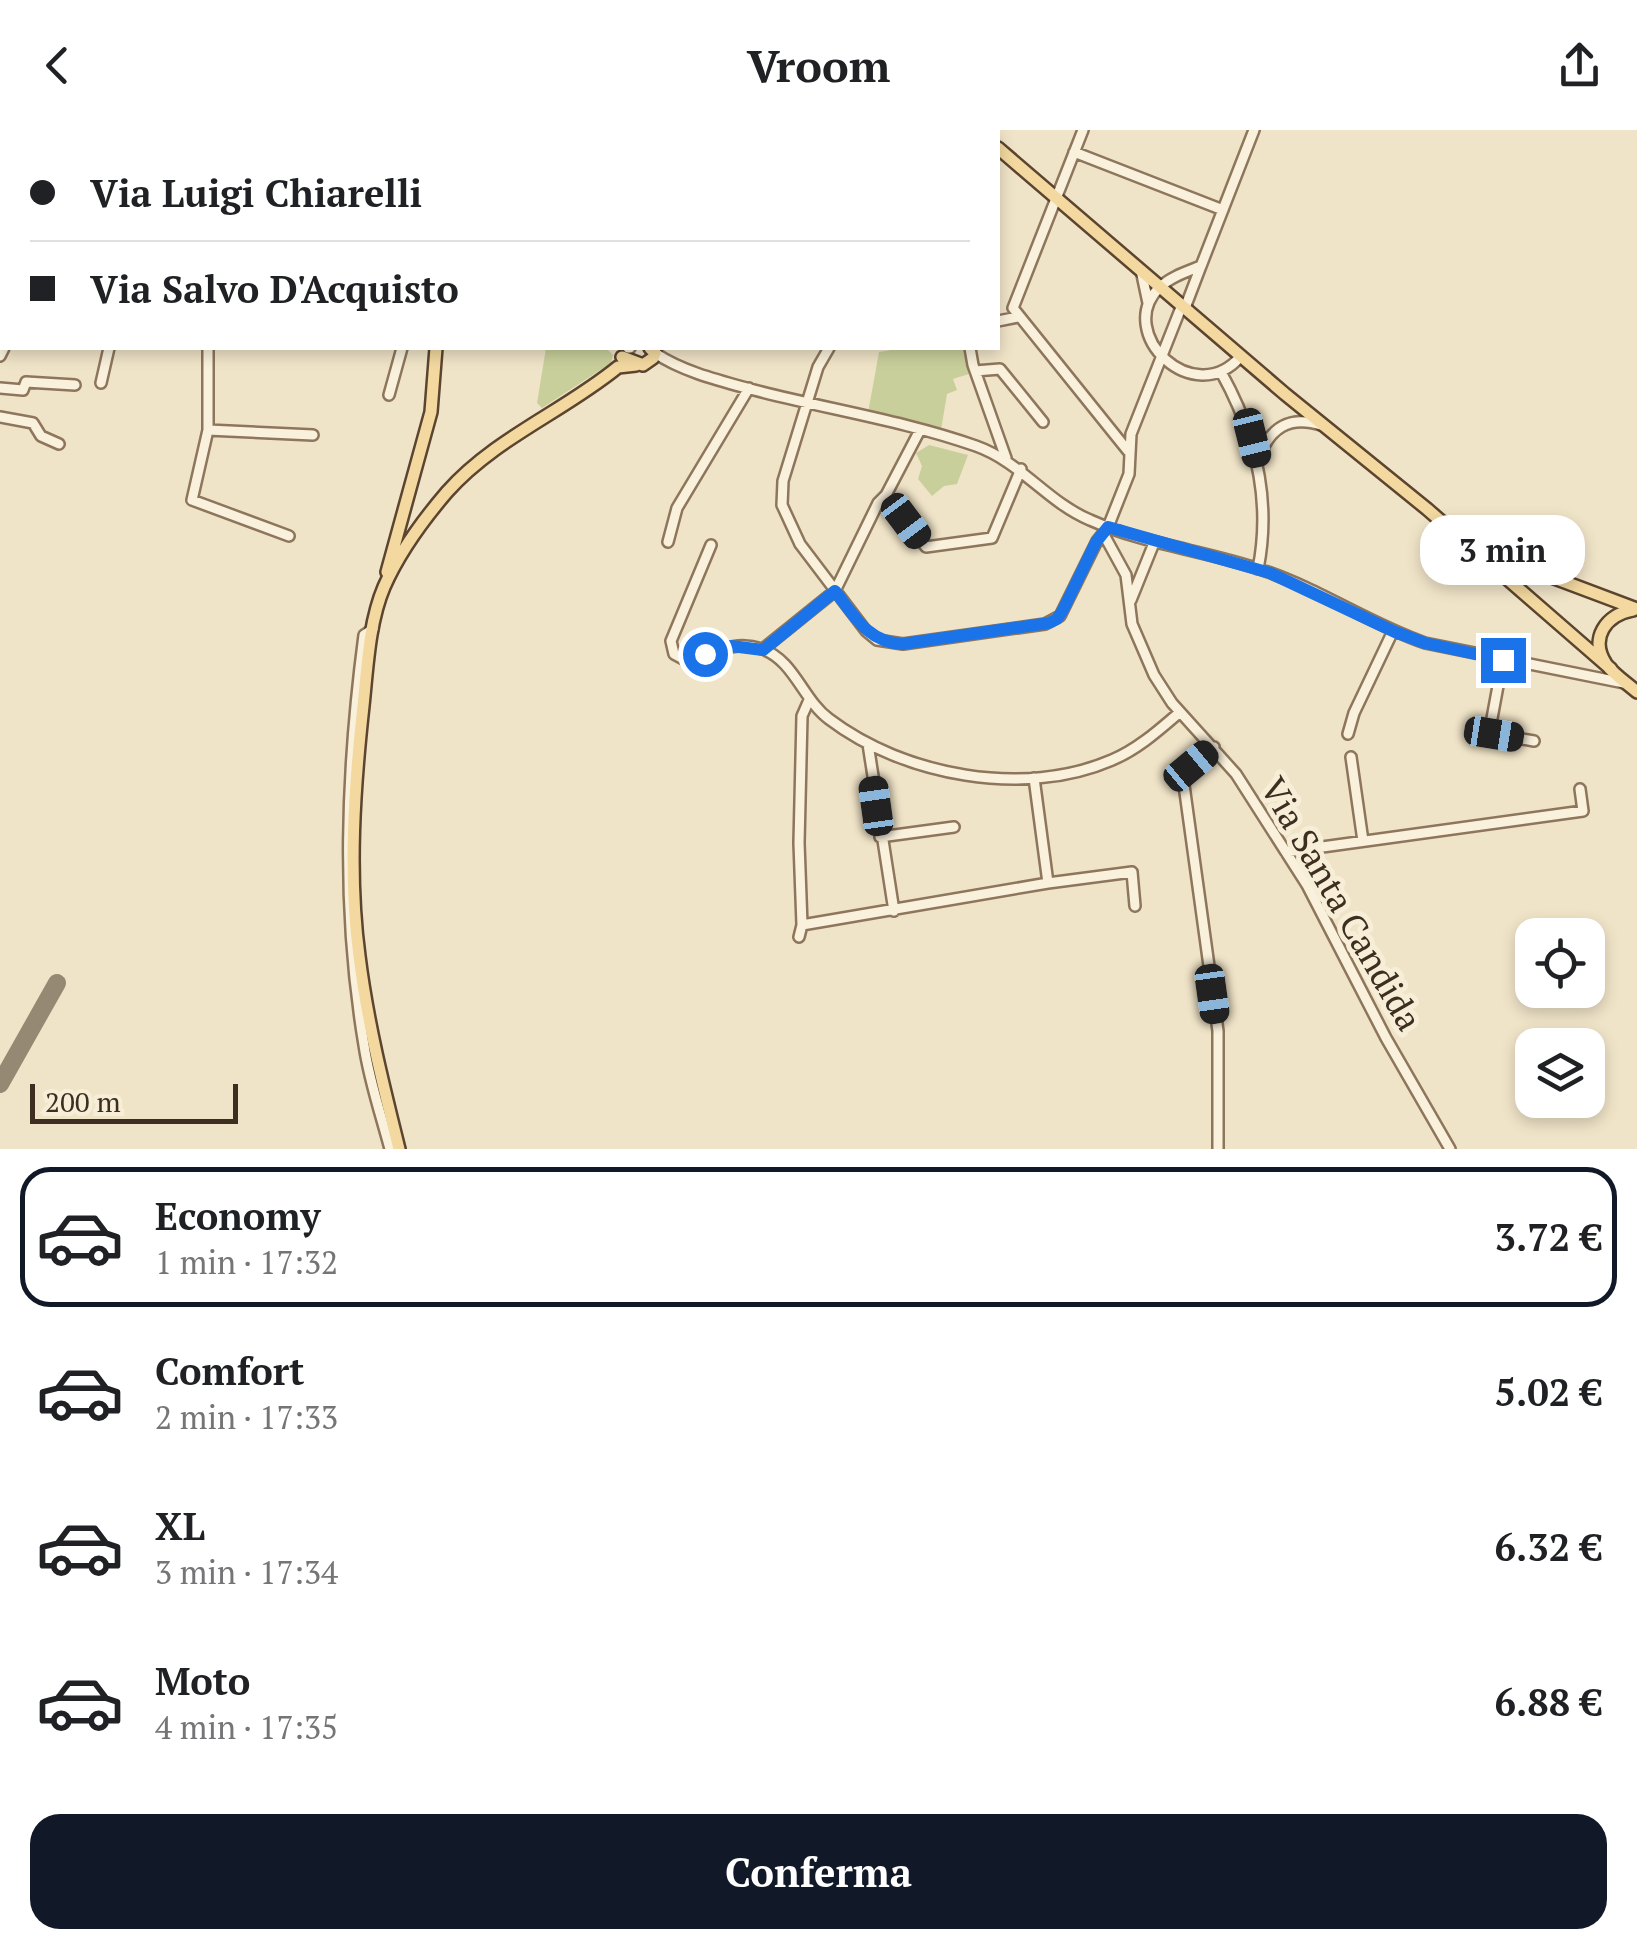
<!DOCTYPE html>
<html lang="it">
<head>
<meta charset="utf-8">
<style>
  body { margin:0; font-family:"PT Serif",serif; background:#f6f6f6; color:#202124; height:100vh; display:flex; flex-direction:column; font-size:38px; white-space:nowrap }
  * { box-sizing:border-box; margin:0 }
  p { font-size:32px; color:#757577 }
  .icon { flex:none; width:55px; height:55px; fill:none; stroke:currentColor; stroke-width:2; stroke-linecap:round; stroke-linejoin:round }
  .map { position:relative; height:1019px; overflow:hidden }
  .side { display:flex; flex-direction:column; background:#fff; flex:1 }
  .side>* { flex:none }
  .top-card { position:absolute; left:0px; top:0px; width:1000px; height:220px; box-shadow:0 5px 15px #0003; display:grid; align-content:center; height:220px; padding:0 30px; background:#fff }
  .buttons { position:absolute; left:1515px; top:788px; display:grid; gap:20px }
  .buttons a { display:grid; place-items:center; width:90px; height:90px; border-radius:20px; background:#fff; box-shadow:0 5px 15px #0003; font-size:50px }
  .scale { position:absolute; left:30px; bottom:25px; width:208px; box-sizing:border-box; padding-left:10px; border:5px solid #3d2e20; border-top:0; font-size:28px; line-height:35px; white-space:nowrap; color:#3d2e20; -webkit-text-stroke:8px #f7eed8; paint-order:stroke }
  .end { position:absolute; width:45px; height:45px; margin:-22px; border:12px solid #1a73e8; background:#fff; box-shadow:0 0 0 5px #fff }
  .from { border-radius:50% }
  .bubble { position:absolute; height:70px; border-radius:30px; background:#fff; box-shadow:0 5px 15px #0003; font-size:32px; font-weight:700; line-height:70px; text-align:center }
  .car { position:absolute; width:30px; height:60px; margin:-30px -15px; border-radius:12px; box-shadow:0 0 8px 2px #0007; background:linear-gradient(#222 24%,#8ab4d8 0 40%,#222 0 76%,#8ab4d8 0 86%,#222 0) }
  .top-card b { display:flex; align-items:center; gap:35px; height:95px; font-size:38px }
  .top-card b+b { border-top:2px solid #e0e0e0 }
  .top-card i { width:25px; height:25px; background:#202124 }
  ul { padding:18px 0 0; list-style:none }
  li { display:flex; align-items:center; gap:30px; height:140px; margin:0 20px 15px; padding:0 10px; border:5px solid transparent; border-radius:30px }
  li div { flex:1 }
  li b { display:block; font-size:38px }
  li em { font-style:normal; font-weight:700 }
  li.selected { border-color:#111827 }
  li>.icon { width:90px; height:90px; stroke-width:1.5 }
  .action { display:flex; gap:20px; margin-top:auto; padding:20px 30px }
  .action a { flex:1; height:115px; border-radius:30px; background:#111827; color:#fff; font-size:40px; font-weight:700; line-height:115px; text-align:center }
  header { display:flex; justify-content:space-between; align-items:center; height:130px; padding:0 30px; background:#fff; font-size:45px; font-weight:700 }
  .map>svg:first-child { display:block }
  .green { fill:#c9cf9b }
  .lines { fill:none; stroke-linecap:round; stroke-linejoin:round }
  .taxiway { stroke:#968974; stroke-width:18 }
  .minor-casing { stroke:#8d765c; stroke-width:14 }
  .major-casing { stroke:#5b4430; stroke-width:16 }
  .minor { stroke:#faf1dc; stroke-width:9 }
  .major { stroke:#f3d9a0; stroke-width:11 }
  .route { stroke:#1a73e8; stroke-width:12 }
  .labels { text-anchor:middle; stroke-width:10; stroke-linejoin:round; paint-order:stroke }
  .street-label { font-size:35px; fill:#3d2e20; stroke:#f7eed8 }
</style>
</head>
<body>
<header><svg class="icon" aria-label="back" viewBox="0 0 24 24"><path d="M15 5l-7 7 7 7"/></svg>Vroom<svg class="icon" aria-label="share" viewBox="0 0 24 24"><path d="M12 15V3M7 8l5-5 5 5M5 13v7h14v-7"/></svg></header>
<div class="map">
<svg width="1637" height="1019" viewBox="0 0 1637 1019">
  <rect width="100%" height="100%" fill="#f0e4c8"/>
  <!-- green -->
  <path class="green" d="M546,218H606L613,225L611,233L542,278L537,273Z
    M903,218H965L969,244L953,249L957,260L947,264L941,300L868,283L879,222Z
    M929,315L968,325L957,354L944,356L932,366L918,349L922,336L916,323Z"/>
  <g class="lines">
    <!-- taxiway -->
    <path class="taxiway" d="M0,954L57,853"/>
    <!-- minor casing -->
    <g class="minor-casing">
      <path id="minor" d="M21,0V2
        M197,0L200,2
        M304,0L308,2
        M489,0L494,2
        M523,0L528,2
        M596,0L601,2
        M653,0L659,2
        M927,0L928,2
        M1083,0L1013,178L1128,321
        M65,2L67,0
        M405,2L406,0
        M431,2L432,0
        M462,2L463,0
        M543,2L544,0
        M583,2L585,0
        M614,2L615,0
        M643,2L644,0
        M692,2L693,0
        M746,2L747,0
        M785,2L786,0
        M0,20L2,21
        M1074,22L1223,80
        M0,97L2,96
        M1201,136L1254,0
        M1141,140L1148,173
        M1185,178L1201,136C1186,142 1170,147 1159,158C1114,203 1194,281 1241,226
        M998,191L1018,187
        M0,205H2
        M208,218V300L192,370L289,406
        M628,218H630
        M829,218L818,237L783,351L782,375L800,414L866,501L877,510L903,514L1045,494L1060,486L1097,411L1108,397L1129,344L1131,304L1182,175
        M970,218L973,235L1006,328
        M655,223C683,242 721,251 754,260C827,279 905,291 976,316C1021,332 1047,372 1090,390C1146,415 1208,421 1265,441C1321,460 1370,494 1425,513L1624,553
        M0,226L4,218
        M975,241L1000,239L1043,292
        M1221,242C1255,303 1272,369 1258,439
        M101,253L109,218
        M0,258L23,260L26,252L75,255
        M389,265L402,218
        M0,287L33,293L41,306L59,314
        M208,300L313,305
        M1258,330C1269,298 1289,285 1321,295
        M886,365L926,417L992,408L1021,339
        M1103,403L1126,445L1132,494L1154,545L1172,573L1236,644L1307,755L1386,908L1450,1019
        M668,412L677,378L749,258
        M711,415L671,511L674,524L689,532C715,524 733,509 762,519C794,530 803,570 829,589C904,646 1024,668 1112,630C1138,619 1159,600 1180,582
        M1131,470L1154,413
        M373,499L364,505C346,642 341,778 364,915C369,950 381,985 390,1019
        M763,519L835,461L878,373L886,365L920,300
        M1503,529L1490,599L1494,604L1534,611
        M1348,604L1354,583L1393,501
        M868,614L894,781
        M1214,617L1191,636L1183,648L1218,901V1019
        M1351,627L1363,711
        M1034,648L1048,753L1132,742L1135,776
        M880,707L954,697
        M1286,722L1583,681L1580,659
        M802,795L1048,753
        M799,807L802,795L799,713L802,586L809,570"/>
    </g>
    <!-- major casing -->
    <g class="major-casing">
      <path id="major" d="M701,0L707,2
        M815,0L821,2
        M984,0L986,2
        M505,2L506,0
        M966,2L970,0
        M998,18L1285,264L1427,379L1611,539
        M622,227L643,235L653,228L655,223L650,218
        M1456,398L1541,443L1637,479
        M387,442L431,282L436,218
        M1633,480C1606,485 1589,508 1606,534C1614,545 1627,553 1637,562
        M399,1019C383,955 367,891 359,826C348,744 354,658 363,576C367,538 369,492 384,457C399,423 423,390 447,362C495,308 563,282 618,237L636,235"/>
    </g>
    <!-- minor -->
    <use href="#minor" class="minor"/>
    <!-- major -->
    <use href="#major" class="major"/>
  </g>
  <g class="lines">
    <!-- route -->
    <path class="route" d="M705,524L731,516L763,520L835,461C855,487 868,512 902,514L1049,493L1057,489L1063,480L1096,412L1108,397L1270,443L1395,502L1425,513L1503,530"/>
  </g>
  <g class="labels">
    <!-- street labels -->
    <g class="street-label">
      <text transform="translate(1341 774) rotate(60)" y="12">Via Santa Candida</text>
    </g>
  </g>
</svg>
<div class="buttons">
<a><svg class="icon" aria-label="locate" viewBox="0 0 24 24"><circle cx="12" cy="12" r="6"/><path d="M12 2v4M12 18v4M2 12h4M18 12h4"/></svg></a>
<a><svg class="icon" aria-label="layers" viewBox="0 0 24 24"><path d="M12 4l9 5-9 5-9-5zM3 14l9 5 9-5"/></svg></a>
</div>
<div class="scale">200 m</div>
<i class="end from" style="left:705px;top:524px"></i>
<i class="end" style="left:1503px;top:530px"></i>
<div class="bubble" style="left:1420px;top:385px;width:165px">3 min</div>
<i class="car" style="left:1252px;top:308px;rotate:166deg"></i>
<i class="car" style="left:906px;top:391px;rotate:143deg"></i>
<i class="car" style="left:1494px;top:604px;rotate:99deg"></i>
<i class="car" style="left:1191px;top:636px;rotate:50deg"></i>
<i class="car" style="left:876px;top:676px;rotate:352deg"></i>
<i class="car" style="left:1212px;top:864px;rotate:172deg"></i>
<div class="top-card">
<b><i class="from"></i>Via Luigi Chiarelli</b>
<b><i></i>Via Salvo D'Acquisto</b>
</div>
</div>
<section class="side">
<ul>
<li class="selected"><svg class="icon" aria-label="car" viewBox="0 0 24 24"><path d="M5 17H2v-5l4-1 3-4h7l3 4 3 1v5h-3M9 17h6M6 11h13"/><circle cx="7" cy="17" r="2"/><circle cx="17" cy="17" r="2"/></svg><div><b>Economy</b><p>1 min · 17:32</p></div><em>3.72 €</em></li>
<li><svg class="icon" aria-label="car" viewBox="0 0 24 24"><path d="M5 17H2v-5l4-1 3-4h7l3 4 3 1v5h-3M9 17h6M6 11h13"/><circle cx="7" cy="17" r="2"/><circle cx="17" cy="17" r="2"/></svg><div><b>Comfort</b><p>2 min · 17:33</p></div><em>5.02 €</em></li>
<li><svg class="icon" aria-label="car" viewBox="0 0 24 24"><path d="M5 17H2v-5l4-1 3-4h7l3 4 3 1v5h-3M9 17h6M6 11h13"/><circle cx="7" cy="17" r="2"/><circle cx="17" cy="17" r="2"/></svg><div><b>XL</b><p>3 min · 17:34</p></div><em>6.32 €</em></li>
<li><svg class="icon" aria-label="car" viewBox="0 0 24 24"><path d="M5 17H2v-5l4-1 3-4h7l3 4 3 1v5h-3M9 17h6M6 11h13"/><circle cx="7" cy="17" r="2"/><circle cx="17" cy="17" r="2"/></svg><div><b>Moto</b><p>4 min · 17:35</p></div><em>6.88 €</em></li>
</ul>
<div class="action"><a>Conferma</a></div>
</section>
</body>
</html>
